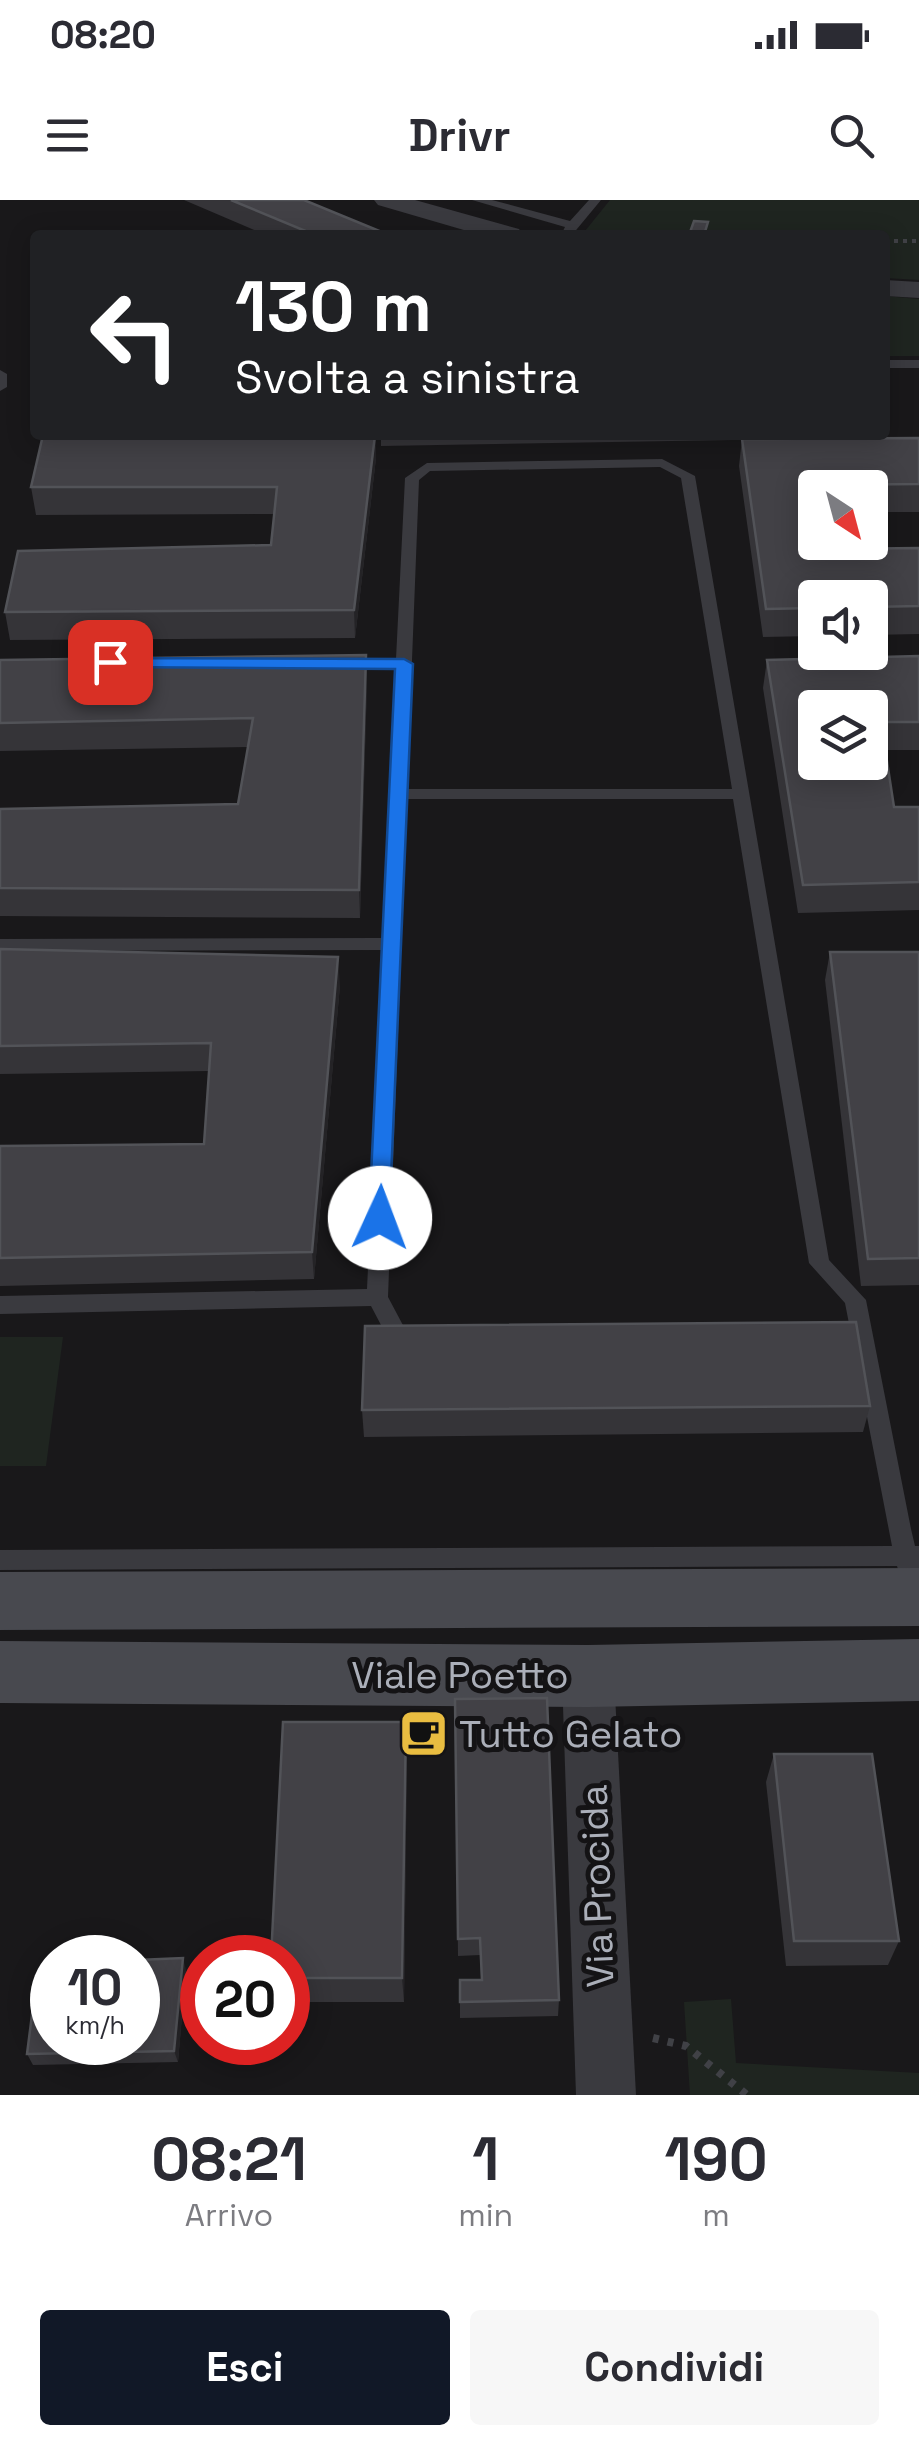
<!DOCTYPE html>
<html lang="it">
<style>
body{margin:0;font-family:"Space Grotesk",sans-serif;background:#f7f7f7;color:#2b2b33;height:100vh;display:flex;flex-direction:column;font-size:38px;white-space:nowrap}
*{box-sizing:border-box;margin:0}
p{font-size:32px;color:#7c7c81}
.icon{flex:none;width:55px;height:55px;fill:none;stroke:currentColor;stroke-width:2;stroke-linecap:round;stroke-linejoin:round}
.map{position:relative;height:1895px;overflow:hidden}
.drawer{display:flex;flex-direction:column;background:#fff;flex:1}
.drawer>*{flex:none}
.banner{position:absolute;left:30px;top:30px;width:860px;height:210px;border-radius:10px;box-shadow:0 5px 25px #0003;background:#202124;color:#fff;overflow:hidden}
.needle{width:65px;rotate:144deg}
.tools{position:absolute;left:798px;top:270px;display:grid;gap:20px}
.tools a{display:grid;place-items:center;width:90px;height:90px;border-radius:10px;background:#fff;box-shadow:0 5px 25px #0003;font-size:50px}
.speed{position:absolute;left:30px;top:1735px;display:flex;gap:20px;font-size:50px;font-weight:700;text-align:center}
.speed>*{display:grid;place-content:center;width:130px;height:130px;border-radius:50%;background:#fff;box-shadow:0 5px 25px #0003;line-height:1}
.speed small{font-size:25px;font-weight:400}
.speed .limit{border:15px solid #d22;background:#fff;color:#111}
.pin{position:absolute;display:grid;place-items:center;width:85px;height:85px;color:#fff;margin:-42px;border-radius:20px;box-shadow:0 5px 15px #0006}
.me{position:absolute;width:110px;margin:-55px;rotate:2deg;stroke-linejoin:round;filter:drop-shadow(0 0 8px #0008)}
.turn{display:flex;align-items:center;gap:35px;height:210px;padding:0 40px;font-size:45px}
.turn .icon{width:130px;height:130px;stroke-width:2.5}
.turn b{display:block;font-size:70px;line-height:85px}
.eta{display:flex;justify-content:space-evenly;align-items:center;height:170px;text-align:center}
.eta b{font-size:60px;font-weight:800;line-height:70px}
.primary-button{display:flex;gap:20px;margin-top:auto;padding:20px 40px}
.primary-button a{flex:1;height:115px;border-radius:10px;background:#111827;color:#fff;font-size:40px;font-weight:800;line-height:115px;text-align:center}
.primary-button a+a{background:#f7f7f7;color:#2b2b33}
.status{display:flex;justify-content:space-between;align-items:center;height:70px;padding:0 50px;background:#fff;direction:ltr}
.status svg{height:28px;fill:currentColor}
header{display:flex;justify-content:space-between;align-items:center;height:130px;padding:0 40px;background:#fff;font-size:45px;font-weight:800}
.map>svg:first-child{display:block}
</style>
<div class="status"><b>08:20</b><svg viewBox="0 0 49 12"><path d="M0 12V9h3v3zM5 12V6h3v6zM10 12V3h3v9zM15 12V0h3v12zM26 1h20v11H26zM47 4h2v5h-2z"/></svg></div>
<header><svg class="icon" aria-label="menu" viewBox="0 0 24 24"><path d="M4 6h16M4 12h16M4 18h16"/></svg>Drivr<svg class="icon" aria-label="search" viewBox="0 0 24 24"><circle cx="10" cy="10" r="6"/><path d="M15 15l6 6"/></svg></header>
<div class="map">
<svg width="919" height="1895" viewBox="0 0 919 1895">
<rect width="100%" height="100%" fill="#19181a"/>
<g fill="#1f2520">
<path d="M610 0H919V80L885 78V35H592L585 31Z"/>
<path d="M885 96 919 99V156H885Z"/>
<path d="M0 1137H63L46 1266H0Z"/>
<path d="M731 1799 736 1863 919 1873V1895H690L684 1802Z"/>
</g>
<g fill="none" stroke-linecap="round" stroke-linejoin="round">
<path stroke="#404146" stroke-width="4" stroke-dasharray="4 5" stroke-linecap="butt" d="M885 41H919"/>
<path stroke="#404146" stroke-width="8" stroke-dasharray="6 9" stroke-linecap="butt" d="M653 1838 686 1846 747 1895"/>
<g fill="#3a3a3f" fill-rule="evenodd">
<path d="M472 0H492L570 21 589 0H601L572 35H561L565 27Z"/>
<rect x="885" y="160" width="34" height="8"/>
<path d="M0 170 7 174V187L0 191Z"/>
<path d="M662 259 695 276 829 1060 866 1100 911 1329 915 1346H919V1405L908 1403 897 1366 0 1370V1350L892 1346 845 1103 809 1063 733 599H407L388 1097 405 1129 418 1131 421 1137 418 1143 399 1147 391 1144 371 1106 0 1114V1096L367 1089 383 750 0 751V739L383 738 396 469H341L333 464 341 459H396L405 278 427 263ZM660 267 681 278 732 589H407L419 280 430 271Z"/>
</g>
<g fill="#3a3a3f" fill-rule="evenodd">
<path d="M374 0H415L519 29 523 35H481L378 5Z"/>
<path d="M885 80 919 82V98L885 96Z"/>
<path d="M588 1452 606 1459 614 1476 636 1895H576L562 1476 570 1459Z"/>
</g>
<g fill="#48494f" fill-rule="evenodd">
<path d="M919 1368V1426L0 1430V1372Z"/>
<path d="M919 1439V1501L588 1507 0 1503V1441L588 1445Z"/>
</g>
</g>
<g fill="#353438">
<path d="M184 0H304L389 35H266Z"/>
<path d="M376 235V258L355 438 10 440 5 412 271 345 274 314 36 315 31 287Z"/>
<path d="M381 235H733V240L381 246Z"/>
<path d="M919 238V312H870V288H815L834 349 919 348V434L870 435V398H815V436L763 437 739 266 742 239Z"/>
<path d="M366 455 367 483 360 718 0 716V609L238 604 248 547 0 551V460Z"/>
<path d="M919 456V550H885L894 607H919V710L798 713 763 488 767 460Z"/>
<path d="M0 749 340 785 314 1079 0 1086V946L204 944 209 871 0 874Z"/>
<path d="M830 752H919V1085L861 1086 825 780Z"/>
<path d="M870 1206 863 1232 364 1237 362 1210Z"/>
<path d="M455 1499 559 1800 558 1816 460 1818V1780H481L480 1755 458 1756Z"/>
<path d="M406 1522 407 1550 404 1802H303L302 1794H288V1758Z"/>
<path d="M774 1554 899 1741 888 1765 786 1766 766 1582Z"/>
<path d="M186 1770 178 1862 33 1865 27 1854 52 1842Z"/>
</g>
<g fill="#242326">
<path d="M376 235V258L355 438 354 410Z"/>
<path d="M366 455 367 483 360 718 359 690Z"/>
<path d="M338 757 340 785 314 1079 312 1052Z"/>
<path d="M406 1522 407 1550 404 1802 402 1778Z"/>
<path d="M183 1758 186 1770 178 1862 174 1851Z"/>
</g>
<g fill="#424146" stroke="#525358" stroke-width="2.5" fill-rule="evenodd">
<path d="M231 0H304L389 35H315Z"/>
<path d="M694 21 708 22 704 35H689Z"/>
<path d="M43 235H375L354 410 5 412 18 351 271 345 277 287H31Z"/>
<path d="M919 238V284L821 285V288H815V342H833L834 349 919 348V406L870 407V398H815V408L766 409 742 239Z"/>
<path d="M366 455 359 690 0 688V609L238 604 253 518 0 523V460Z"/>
<path d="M919 456V522H881L894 607H919V682L803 685 767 460ZM815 508H870V562H815Z"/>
<path d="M0 749 338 757 312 1052 0 1058V946L204 944 211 843 0 846Z"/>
<path d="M830 752H919V1058L868 1059Z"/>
<path d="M856 1122 870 1206 362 1210 365 1126Z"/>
<path d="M547 1498 559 1800 460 1802V1780H482L480 1738 458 1739 455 1499Z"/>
<path d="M283 1522H406L402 1778H299L300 1770H288V1758H271Z"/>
<path d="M774 1554H872L899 1741H794Z"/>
<path d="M183 1758 174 1851 27 1854 36 1783H52V1842H138V1760Z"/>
</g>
<path fill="#1a73e8" stroke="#114b97" stroke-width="2.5" d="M104 458 404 459 413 464 389 1025 380 1028 369 1018 395 469 110 467 101 462Z"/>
<defs>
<symbol id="cafe-square" viewBox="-11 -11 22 22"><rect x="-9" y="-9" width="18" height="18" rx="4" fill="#e9bd41" stroke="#141315"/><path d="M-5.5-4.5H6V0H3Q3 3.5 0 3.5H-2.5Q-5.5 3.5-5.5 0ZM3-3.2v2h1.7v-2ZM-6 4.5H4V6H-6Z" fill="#111"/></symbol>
</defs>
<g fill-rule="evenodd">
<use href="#cafe-square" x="396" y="1506" width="55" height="55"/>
</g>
<g text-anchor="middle" stroke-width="10" stroke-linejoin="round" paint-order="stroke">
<g font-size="38" fill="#abafb9" stroke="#141315">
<text x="460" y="1488">Viale Poetto</text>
<text transform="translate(597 1686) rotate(-92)" y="13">Via Procida</text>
</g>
<g font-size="38" fill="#abafb9" stroke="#141315" text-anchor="start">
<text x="459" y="1547">Tutto Gelato</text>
</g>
</g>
</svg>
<div class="tools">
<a><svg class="needle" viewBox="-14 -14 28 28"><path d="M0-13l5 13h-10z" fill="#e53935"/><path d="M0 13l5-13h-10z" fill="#7c7c81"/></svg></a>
<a><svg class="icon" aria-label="sound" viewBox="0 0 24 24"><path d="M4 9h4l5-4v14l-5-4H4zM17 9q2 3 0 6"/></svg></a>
<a><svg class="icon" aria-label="layers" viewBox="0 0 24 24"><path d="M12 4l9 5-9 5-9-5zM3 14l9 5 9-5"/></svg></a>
</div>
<div class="speed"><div>10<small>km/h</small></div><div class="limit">20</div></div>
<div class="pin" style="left:110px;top:462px;background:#d93025"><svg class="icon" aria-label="arrive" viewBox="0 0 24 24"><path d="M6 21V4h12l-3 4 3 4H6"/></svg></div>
<svg class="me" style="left:380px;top:1018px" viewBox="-20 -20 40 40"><circle r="19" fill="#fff"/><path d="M0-13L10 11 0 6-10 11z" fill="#1a73e8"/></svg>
<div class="banner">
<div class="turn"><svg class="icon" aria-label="left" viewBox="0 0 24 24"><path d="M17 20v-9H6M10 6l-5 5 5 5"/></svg><div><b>130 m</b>Svolta a sinistra</div></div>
</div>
</div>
<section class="drawer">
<div class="eta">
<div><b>08:21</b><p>Arrivo</p></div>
<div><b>1</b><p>min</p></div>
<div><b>190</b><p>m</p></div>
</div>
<div class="primary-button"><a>Esci</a><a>Condividi</a></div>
</section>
